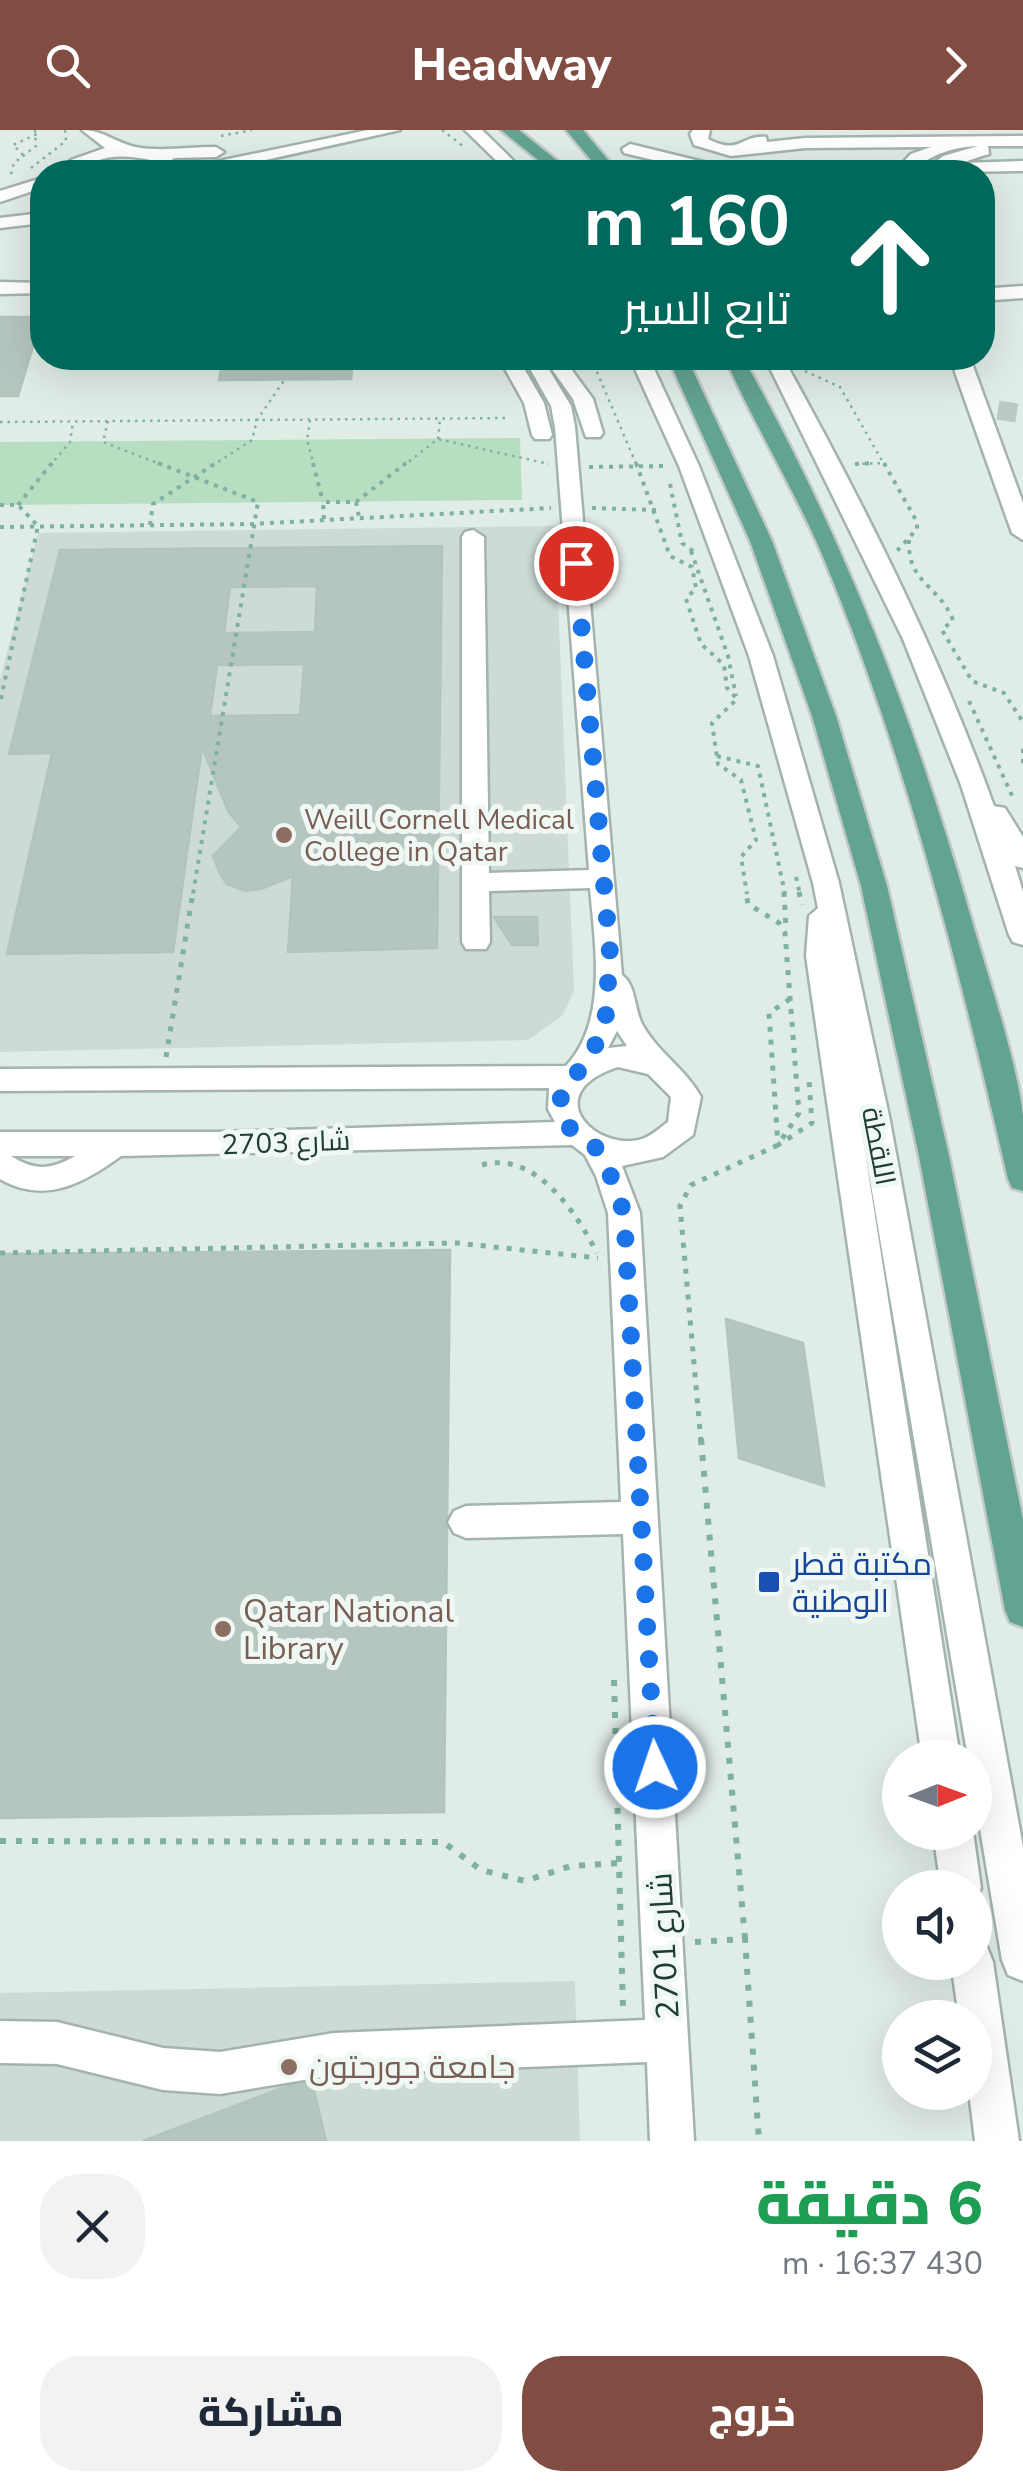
<!DOCTYPE html>
<html lang="ar">
<meta charset="utf-8">
<style>
body{margin:0;font-family:"Nunito Sans",Cairo,sans-serif;background:#f2f2f3;color:#1f2937;direction:rtl;height:100vh;display:flex;flex-direction:column;font-size:38px;white-space:nowrap}
*{box-sizing:border-box;margin:0}
p{font-size:32px;color:#747a83}
.icon{flex:none;width:55px;height:55px;fill:none;stroke:currentColor;stroke-width:2;stroke-linecap:round;stroke-linejoin:round}
.map{position:relative;height:2011px;overflow:hidden;direction:ltr}
.side{display:flex;flex-direction:column;background:#fff;flex:1}
.side>*{flex:none}
.banner{position:absolute;left:30px;top:30px;width:965px;height:210px;border-radius:40px;box-shadow:0 10px 40px #0002;direction:rtl;background:#00695c;color:#fff;overflow:hidden}
.needle{width:65px;rotate:89deg}
.controls{position:absolute;left:882px;top:1610px;display:grid;gap:20px}
.controls a{display:grid;place-items:center;width:110px;height:110px;border-radius:50%;background:#fff;box-shadow:0 10px 40px #0002;font-size:50px}
.pin{position:absolute;display:grid;place-items:center;width:85px;height:85px;color:#fff;margin:-42px;border:5px solid #fff;border-radius:50%;box-shadow:0 2px 10px #0007}
.me{position:absolute;width:110px;margin:-55px;rotate:357deg;stroke-linejoin:round;filter:drop-shadow(0 0 8px #0008)}
.turn{display:flex;align-items:center;gap:35px;height:210px;padding:0 40px;font-size:45px}
.turn .icon{width:130px;height:130px;stroke-width:2.5}
.turn b{display:block;font-size:70px;line-height:85px}
.round{display:grid;place-items:center;flex:none;width:105px;height:105px;border-radius:40px;background:#f2f2f3}
.head{display:flex;align-items:center;justify-content:space-between;height:170px;padding:0 40px}
h1{font-size:60px;font-weight:800;line-height:75px;color:#1e9e55}
.cta{display:flex;gap:20px;margin-top:auto;padding:20px 40px}
.cta a{flex:1;height:115px;border-radius:40px;background:#814d42;color:#fff;font-size:40px;font-weight:800;line-height:115px;text-align:center}
.cta a+a{background:#f2f2f3;color:#1f2937}
header{display:flex;justify-content:space-between;align-items:center;height:130px;padding:0 40px;background:#814d42;color:#fff;font-size:45px;font-weight:800}
.map>svg:first-child{display:block}
</style>
<header><svg class="icon" aria-label="forward" viewBox="0 0 24 24"><path d="M9 5l7 7-7 7"/></svg>Headway<svg class="icon" aria-label="search" viewBox="0 0 24 24"><circle cx="10" cy="10" r="6"/><path d="M15 15l6 6"/></svg></header>
<div class="map">
<svg width="1023" height="2011" viewBox="0 0 1023 2011">
<rect width="100%" height="100%" fill="#e0ece6"/>
<g fill="#cedbd5">
<path d="M555 396 574 861 562 886 528 910 0 922V549L38 403Z"/>
<path d="M575 1851 580 2011H0V1863Z"/>
</g>
<path fill="#b7dec1" d="M520 308 522 370 0 375V312Z"/>
<g fill="#b5c6bf" stroke="#b2c5bd" stroke-width="2.5" fill-rule="evenodd">
<path d="M0 187H42L18 266H0Z"/>
<path d="M223 228H353L351 249 219 250Z"/>
<path d="M442 416 437 818 288 822 293 746 261 759 245 761 227 754 221 746 213 726 241 697 228 681 202 617 173 822 7 824 52 623 9 624 60 420ZM317 456 315 502 224 503 230 457ZM304 534 300 585 210 586 217 535Z"/>
<path d="M494 787H537L538 815H512Z"/>
<path d="M450 1120 444 1682 0 1688V1124Z"/>
<path d="M726 1189 803 1213 824 1356 739 1328Z"/>
<path d="M312 1952 326 2011H143L284 1957Z"/>
</g>
<g fill="none" stroke-linecap="round" stroke-linejoin="round">
<path stroke="#bac9c3" stroke-width="19" stroke-dasharray="19 9" stroke-linecap="butt" d="M998 280 1023 284"/>
<defs>
<g id="minor">
<path d="M82 0C103 0 114 12 135 17 160 22 190 17 216 17L224 22 216 27 174 28 167 34C144 28 119 22 96 31 81 37 76 42 59 42L71 30 105 18Z"/>
<path d="M368 0H400L212 42H182L190 37Z"/>
<path d="M465 0H482L525 42H508Z"/>
<path d="M710 0 708 9C741 26 741 4 766 7L767 12 805 8 1023 6V16H988L989 24C966 30 946 42 923 42L943 26 978 16C953 17 931 24 911 42H894L911 24 931 17 805 18 731 26 694 15 690 4 693 0Z"/>
<path d="M630 14 728 38 730 42H704L624 23 622 19Z"/>
<path d="M1023 31V41L958 42 952 38 960 33Z"/>
<path d="M817 37H860L868 42H809Z"/>
<path d="M42 48V58L0 72V61Z"/>
<path d="M42 83V93L0 98V88Z"/>
<path d="M0 152 42 153V163L0 164Z"/>
<path d="M1023 156V168L982 171V159Z"/>
<path d="M410 228 396 235 386 229 387 228Z"/>
<path d="M499 228H518L544 273 552 305 549 309H535L532 305 524 273Z"/>
<path d="M524 228H542L571 276 575 297 622 845C636 855 634 878 642 894 658 923 685 938 701 967L693 1005 663 1027 622 1036 640 1083 694 2011H650L647 1932 334 1945 220 1964 163 1960 57 1934 0 1933V1891L57 1892 163 1918 220 1922 334 1903 645 1890 623 1404 466 1408 454 1403 448 1392 454 1381 466 1376 621 1372 608 1083 596 1046 585 1025 572 1015 121 1026C84 1053 45 1075 0 1049V1002H217L555 992 548 979 549 958 0 961V939L566 936C608 891 595 815 590 758L489 761 490 812 486 819H466L462 812V407L465 402 473 400 484 407 489 743 589 740 555 297 551 276ZM617 901 627 916 608 918ZM618 937 648 944 671 967 668 992C660 998 651 1006 642 1009 597 1023 536 964 618 937ZM11 1026H75C51 1040 35 1041 11 1026Z"/>
<path d="M544 228H563L593 269 603 303 600 307H586L573 269Z"/>
<path d="M630 228H649L699 336 773 526 839 753 890 991 1023 1717V1851L1008 1845 1002 1830 975 1669V1628H968L859 984 960 1628H922L806 826 809 786 818 778 813 753 749 526 679 336Z"/>
<path d="M765 228H783C863 372 938 521 994 676L1005 678 1023 707V738L1015 736 1023 762V815L1013 812 1009 805 961 655 903 509Z"/>
<path d="M950 228H970L1023 373V410L1012 403Z"/>
<path d="M933 1702H973L981 1758 975 1772V1758H941Z"/>
<path d="M975 1813 987 1817 993 1832 1019 2011H975L969 1962H975V1888H959L951 1832H975Z"/>
</g>
<g id="major">
<path d="M501 0H519L570 41 553 42Z"/>
<path d="M566 0H583L618 42H601Z"/>
<path d="M668 228H687L772 411 836 586 887 756 949 1026 1023 1390V1497L1010 1492 1005 1480 919 1026 861 756 812 586 750 411Z"/>
<path d="M725 228H743C843 405 915 592 971 788 988 847 1015 925 1023 985 1023 1010 1023 1037 1023 1061L1012 1058 1008 1049C959 837 906 626 822 424 793 357 754 294 725 228Z"/>
</g>
</defs>
<use href="#minor" stroke="#a3b4ad" stroke-width="5"/>
<use href="#major" stroke="#c1c9c6" stroke-width="5"/>
<g stroke="#7eb1a1" stroke-width="2.5" stroke-dasharray="2.5 5" stroke-linecap="butt">
<path d="M442 0 463 16"/>
<path d="M221 6 252 0"/>
<path d="M23 25 13 15 37 4"/>
<path d="M31 38 66 11 65 0"/>
<path d="M11 44 14 33 36 16 35 0"/>
<path d="M591 228 637 336"/>
<path d="M805 241 840 257 885 336"/>
<path d="M310 290 307 310 314 336"/>
<path d="M108 291 103 312 165 336"/>
<path d="M0 292 510 288"/>
<path d="M438 309 440 289"/>
<path d="M855 334 884 333"/>
<path d="M50 336 70 312 73 292"/>
<path d="M212 336 252 310 257 290 285 249"/>
<path d="M403 336 438 309 549 334"/>
</g>
<g stroke="#7eb1a1" stroke-width="4" stroke-dasharray="4 6" stroke-linecap="butt">
<path d="M158 333 258 372 193 764"/>
<path d="M313 333 323 372"/>
<path d="M636 333 670 426 692 437 696 458 686 469 701 514 724 535 727 558 737 569 712 593 718 634 741 650 756 710 741 727 747 764"/>
<path d="M884 333 917 392V399L896 422"/>
<path d="M855 334 872 333"/>
<path d="M589 337 666 336"/>
<path d="M670 354 682 413 697 424"/>
<path d="M356 372 406 333"/>
<path d="M0 375H18L38 396 0 573"/>
<path d="M18 375 52 333"/>
<path d="M592 378 656 380"/>
<path d="M324 389 323 372H356L359 387"/>
<path d="M150 395 153 374 216 333"/>
<path d="M0 397 252 394 551 378"/>
<path d="M909 410C907 453 939 455 953 490L942 500 972 551 1004 563 1023 592"/>
<path d="M691 421 728 526 736 566"/>
<path d="M969 571 1014 670"/>
<path d="M1023 619V636"/>
<path d="M717 626 758 636 785 764"/>
<path d="M796 747 800 764"/>
</g>
<g stroke="#7eb1a1" stroke-width="5" stroke-dasharray="5 8" stroke-linecap="butt">
<path d="M784 762 786 800"/>
<path d="M799 762 802 775"/>
<path d="M790 869 769 883 778 1015 812 993 809 951"/>
<path d="M166 927 193 762"/>
<path d="M482 1035C535 1020 576 1082 597 1123"/>
<path d="M0 1123 457 1113 598 1128"/>
<path d="M701 1312 680 1076 691 1055 778 1015 799 983 785 803 779 793 748 774 746 762"/>
</g>
<g stroke="#7eb1a1" stroke-width="6" stroke-dasharray="6 10" stroke-linecap="butt">
<path d="M701 1309 745 1809"/>
<path d="M614 1550 623 1879"/>
<path d="M0 1711 443 1712 481 1740 525 1751 571 1736 620 1733"/>
<path d="M695 1812 745 1809 759 2011"/>
</g>
<use href="#minor" fill="#fff" fill-rule="evenodd"/>
<use href="#major" fill="#62a392" fill-rule="evenodd"/>
</g>
<g fill="none" stroke-linecap="round" stroke-linejoin="round">
<path stroke="#1a73e8" stroke-width="18" stroke-dasharray="0 32.4" d="M576 433 610 823 605 897 585 934 562 960 560 974 563 989 573 1002 596 1018 610 1044 624 1083 655 1637"/>
</g>
<g fill="#8d6e63" stroke="#f0f8f4" stroke-width="4">
<circle cx="284" cy="705" r="10"/>
<circle cx="223" cy="1499" r="10"/>
<circle cx="289" cy="1937" r="10"/>
</g>
<rect fill="#1a4fb4" stroke="#f0f8f4" stroke-width="4" x="757" y="1440" width="24" height="24" rx="5"/>
<g text-anchor="middle" stroke-width="10" stroke-linejoin="round" paint-order="stroke">
<g font-size="28" fill="#785e54" stroke="#f0f8f4" text-anchor="start">
<text x="304" y="699">Weill Cornell Medical<tspan x="304" dy="32">College in Qatar</tspan></text>
</g>
<g font-size="28" fill="#203d35" stroke="#f0f8f4">
<text transform="translate(286 1012) rotate(-2)" y="10">شارع 2703</text>
<text transform="translate(879 1016) rotate(79)" y="10">اللقطة</text>
</g>
<g font-size="32" fill="#164399" stroke="#f0f8f4" text-anchor="start">
<text x="792" y="1445">مكتبة قطر<tspan x="792" dy="37">الوطنية</tspan></text>
</g>
<g font-size="32" fill="#785e54" stroke="#f0f8f4" text-anchor="start">
<text x="243" y="1492">Qatar National<tspan x="243" dy="37">Library</tspan></text>
<text x="309" y="1948">جامعة جورجتون</text>
</g>
<g font-size="32" fill="#203d35" stroke="#f0f8f4">
<text transform="translate(664 1816) rotate(-93)" y="11">شارع 2701</text>
</g>
</g>
</svg>
<div class="controls">
<a><svg class="needle" viewBox="-14 -14 28 28"><path d="M0-13l5 13h-10z" fill="#e53935"/><path d="M0 13l5-13h-10z" fill="#747a83"/></svg></a>
<a><svg class="icon" aria-label="sound" viewBox="0 0 24 24"><path d="M4 9h4l5-4v14l-5-4H4zM17 9q2 3 0 6"/></svg></a>
<a><svg class="icon" aria-label="layers" viewBox="0 0 24 24"><path d="M12 4l9 5-9 5-9-5zM3 14l9 5 9-5"/></svg></a>
</div>
<div class="pin" style="left:576px;top:433px;background:#d93025"><svg class="icon" aria-label="arrive" viewBox="0 0 24 24"><path d="M6 21V4h12l-3 4 3 4H6"/></svg></div>
<svg class="me" style="left:655px;top:1637px" viewBox="-20 -20 40 40"><circle r="17" fill="#1a73e8" stroke="#fff" stroke-width="3"/><path d="M0-11L8 9 0 5-8 9z" fill="#fff"/></svg>
<div class="banner">
<div class="turn"><svg class="icon" aria-label="ahead" viewBox="0 0 24 24"><path d="M12 20V5M6 11l6-6 6 6"/></svg><div><b>160 m</b>تابع السير</div></div>
</div>
</div>
<section class="side">
<div class="head"><div><h1>6 دقيقة</h1><p>430 m · 16:37</p></div><a class="round"><svg class="icon" aria-label="close" viewBox="0 0 24 24"><path d="M6 6l12 12M18 6L6 18"/></svg></a></div>
<div class="cta"><a>خروج</a><a>مشاركة</a></div>
</section>
